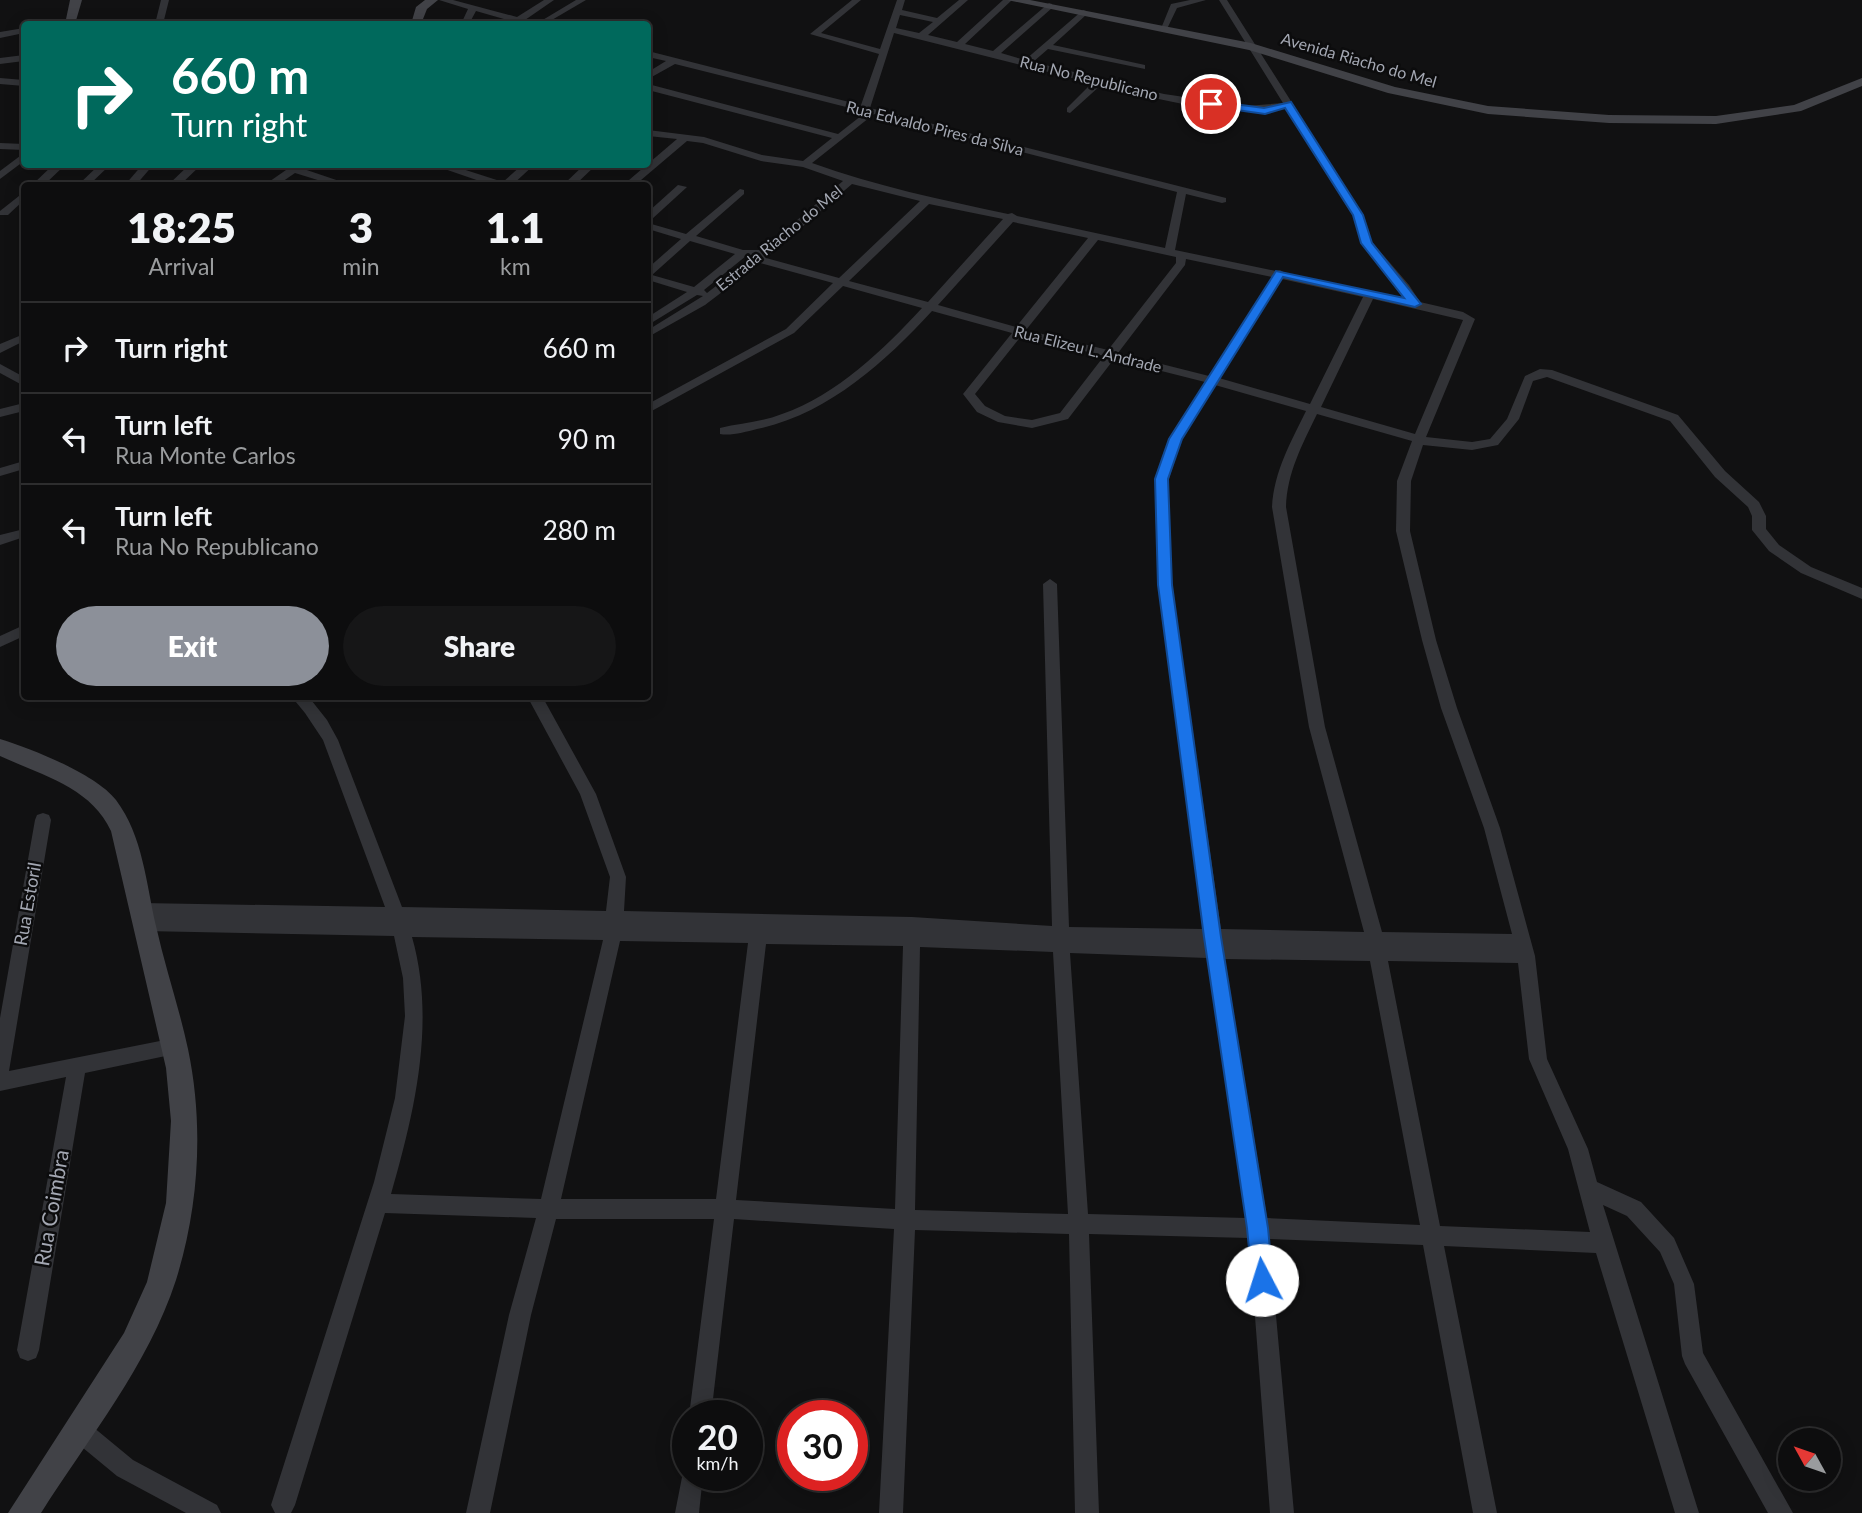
<!DOCTYPE html>
<style>
body{margin:0;font-family:Lato,sans-serif;background:#161617;color:#f1f3f6;height:100vh;display:flex;flex-direction:column;font-size:26px;white-space:nowrap}
*{box-sizing:border-box;margin:0}
p{font-size:23px;color:#9a9c9e}
.icon{flex:none;width:38px;height:38px;fill:none;stroke:currentColor;stroke-width:2;stroke-linecap:round;stroke-linejoin:round}
.map{position:relative;flex:1;overflow:hidden}
.panel{position:absolute;left:21px;top:182px;width:630px;height:518px;display:flex;flex-direction:column;background:#0d0d0e;border-radius:7px;box-shadow:0 4px 18px #0003,0 0 0 2px #2d2d2e}
.panel>*{flex:none}
.banner{position:absolute;left:21px;top:21px;width:630px;height:147px;border-radius:7px;box-shadow:0 4px 18px #0003,0 0 0 2px #2d2d2e;background:#00695c;color:#fff;overflow:hidden}
.needle{width:46px;rotate:310deg}
.tools{position:absolute;left:1778px;top:1428px;display:grid;gap:14px}
.tools a{display:grid;place-items:center;width:63px;height:63px;border-radius:50%;background:#0d0d0e;box-shadow:0 4px 18px #0003,0 0 0 2px #2d2d2e;font-size:35px}
.speed{position:absolute;left:672px;top:1400px;display:flex;gap:14px;font-size:35px;font-weight:700;text-align:center}
.speed>*{display:grid;place-content:center;width:91px;height:91px;border-radius:50%;background:#0d0d0e;box-shadow:0 4px 18px #0003,0 0 0 2px #2d2d2e;line-height:1}
.speed small{font-size:18px;font-weight:400}
.speed .limit{border:10px solid #d22;background:#fff;color:#111}
.pin{position:absolute;display:grid;place-items:center;width:60px;height:60px;color:#fff;margin:-30px;border:4px solid #fff;border-radius:50%;box-shadow:0 2px 7px #0007}
.me{position:absolute;width:77px;margin:-38px;rotate:355deg;stroke-linejoin:round;filter:drop-shadow(0 0 5px #0008)}
.turn{display:flex;align-items:center;gap:24px;height:147px;padding:0 35px;font-size:32px}
.turn .icon{width:91px;height:91px;stroke-width:2.5}
.turn b{display:block;font-size:49px;line-height:60px}
.eta{display:flex;justify-content:space-evenly;align-items:center;height:119px;text-align:center}
.eta b{font-size:42px;font-weight:800;line-height:49px}
.action{display:flex;gap:14px;margin-top:auto;padding:14px 35px}
.action a{flex:1;height:80px;border-radius:42px;background:#8c9099;color:#fff;font-size:28px;font-weight:800;line-height:80px;text-align:center}
.action a+a{background:#161617;color:#f1f3f6}
ul{padding:0;list-style:none}
li{display:flex;align-items:center;gap:21px;height:91px;padding:0 35px;border-top:2px solid #2d2d2e}
li div{flex:1}
li b{display:block;font-size:26px}
li em{font-style:normal}
.map>svg:first-child{display:block}
</style>
<div class="map">
<svg width="1862" height="1513" viewBox="0 0 1862 1513">
<rect width="100%" height="100%" fill="#111112"/>
<g fill="none" stroke-linecap="round" stroke-linejoin="round">
<g fill="#323337" fill-rule="evenodd">
<path d="M161 0H169L163 24H155Z"/>
<path d="M439 0H453L517 17 544 0H554L525 20 536 24 576 0H586L545 24H511V21L476 11 469 24H461L468 9Z"/>
<path d="M852 0H861L821 33 880 49 897 0H905L902 10 937 18 959 0H968L928 35 957 42 1003 0H1012L965 44 993 51 1049 3 1052 4V8L1001 53 1025 60 1083 10 1086 11V15L1053 45 1145 65V69L1048 49 1033 62 1164 94 1246 106 1283 103 1219 0H1227L1363 215 1372 242 1409 285 1420 302 1463 312 1475 319 1426 437 1472 442 1490 439 1507 419 1525 376 1540 369 1552 370 1678 415 1725 471 1759 502 1766 516V529L1779 545 1811 567 1862 588V599L1801 573 1769 551 1752 530V516L1748 507 1715 477 1670 421 1547 377 1533 381 1519 419 1498 445 1472 450 1423 445 1411 481 1410 531 1436 640 1457 708 1500 828 1535 956 1547 1059 1588 1149 1597 1182 1641 1202 1674 1238 1694 1284 1703 1353 1793 1513H1768L1685 1364 1682 1356 1674 1284 1660 1252 1627 1216 1603 1205 1699 1513H1675L1596 1253 1444 1246 1497 1513H1473L1423 1245 1269 1239 1294 1513H1270L1249 1238 1089 1234 1099 1513H1075L1069 1234 915 1230 903 1513H879L894 1229 734 1219 711 1416H689L714 1219H556L531 1315 490 1513H466L509 1315 536 1218 385 1213 295 1505 291 1513H275L271 1505 374 1182 395 1098 405 1016 403 978 394 936 144 931 138 929 135 924 142 917 135 915 132 910 135 905 141 903 385 907 323 740 305 713 291 696H308L327 720 338 740 402 907 606 911 610 877 580 794 527 696H542L596 794 626 877 624 911 912 917 1052 926 1043 584 1050 579 1057 584 1069 927 1203 929 1158 585 1155 502V479L1169 438 1205 382 1114 359 1068 419 1032 428 998 422 977 412 963 394 1012 333 932 311C884 363 828 414 757 429 745 432 731 436 720 434V428C741 423 762 422 782 414 837 395 884 349 922 308L843 286 794 333 648 413V404L786 329 833 283 760 263 705 305 648 337V330L703 296 697 295 648 325V317L687 292 648 280V268L681 239 648 229V223L686 234 740 189 744 190V194L696 236 743 250H762L843 181 803 167 761 161 703 143 687 141 634 186H622L677 139 648 136V130L704 137 762 155 803 161 832 138 648 90V84L838 134 866 112 675 64 648 79V72L666 61 648 57V51L861 105 879 54 810 34ZM900 15 933 22 919 33 896 28ZM894 33 1092 83 1067 108V112L1070 113 1101 85C1152 98 1235 120 1286 107L1353 215 1362 243 1407 299 1285 273 1280 270 1276 271 1175 250 1186 194 1222 203 1226 202V198L870 108ZM874 114 1177 192 1165 248 1017 216 1012 213 1008 214C942 200 876 186 812 163ZM852 184 920 201 839 278 766 258ZM929 204 1003 219 928 302 849 281ZM1013 222 1088 238 1016 327 938 305ZM1098 240 1176 257V263L1108 350 1026 330ZM690 241 735 254 694 287 652 275ZM746 256 751 259 707 293 704 290ZM1186 259 1272 277 1209 376 1118 353 1185 265ZM1282 279 1363 297 1310 404 1219 378ZM1373 299 1463 320 1415 434 1321 407ZM1022 335 1104 356 1060 413 1032 420 1005 416 985 406 975 394ZM1215 385 1306 411C1291 442 1274 471 1272 507L1309 727 1364 932 1221 929 1172 585 1169 502V479L1181 438ZM1317 414 1412 441 1397 481 1396 531 1422 640 1441 708 1484 828 1512 934 1382 932 1325 727 1286 507C1287 473 1302 445 1317 414ZM412 937 603 940 541 1199 391 1194C415 1111 436 1021 412 937ZM620 941 748 943 716 1199H561ZM766 944 903 946 895 1209 736 1200ZM920 947 1053 952 1068 1214 915 1210ZM1070 953 1207 958 1246 1218 1088 1214ZM1225 959 1370 961 1420 1225 1267 1218ZM1388 961 1518 963 1529 1059 1568 1149 1590 1232 1440 1226Z"/>
<path d="M1190 0H1206L1177 8 1166 31H1160L1171 4Z"/>
<path d="M70 21 74 24H65L66 22Z"/>
<path d="M24 28V33L0 38V32Z"/>
<path d="M24 55V61L0 64V58Z"/>
<path d="M0 78 24 80V86L0 84Z"/>
<path d="M0 143 24 144V150L0 149Z"/>
<path d="M24 153V161L0 179V171Z"/>
<path d="M54 164H66L43 186H31Z"/>
<path d="M100 164H111L88 186H77Z"/>
<path d="M143 164H154L135 186H124Z"/>
<path d="M190 164H202L179 186H167Z"/>
<path d="M272 164H289L354 186H337L295 173 276 186H263L286 170Z"/>
<path d="M430 164H447L503 182 523 164H535L511 186H494Z"/>
<path d="M585 164H597L574 186H562Z"/>
<path d="M678 185 687 187 652 219 648 220V212Z"/>
<path d="M24 192V200L8 215H0V211Z"/>
<path d="M24 334V341L0 353V344Z"/>
<path d="M0 364 24 377V386L0 373Z"/>
<path d="M24 403V411L0 417V409Z"/>
<path d="M24 461V469L0 476V468Z"/>
<path d="M24 529V537L0 545V535Z"/>
<path d="M24 625V636L0 647V636Z"/>
<path d="M43 813 49 815 51 820 9 1071 175 1038 182 1040 184 1046 182 1052 175 1054 85 1073 39 1350 36 1358 28 1361 20 1358 17 1350 66 1077 0 1091V1018L35 820 37 815Z"/>
<path d="M79 1419 87 1422 133 1460 217 1505 221 1513H186L117 1476 71 1438 68 1430 71 1422Z"/>
<path d="M688 1465V1475H703L699 1513H675L684 1467Z"/>
</g>
<g fill="#414247" fill-rule="evenodd">
<path d="M70 0H82L75 24H65Z"/>
<path d="M425 0H438L427 9 421 24H411L416 7Z"/>
<path d="M1007 0H1030L1251 43 1395 87 1488 106 1609 115 1716 116 1794 105 1862 78V86L1801 111 1716 124 1609 123 1488 114 1388 93 1249 50Z"/>
<path d="M0 739C32 749 96 774 116 800 143 836 146 883 156 926 165 967 179 1007 188 1049 204 1125 199 1206 176 1280 148 1366 89 1437 41 1513H8L124 1333 147 1282 166 1203 171 1121 166 1068 111 831C91 787 41 775 0 756Z"/>
</g>
</g>
<path fill="#1a73e8" stroke="#114b97" stroke-width="2" d="M1211 101 1264 108 1291 102 1363 215 1372 243 1421 304 1415 307 1283 277 1182 439 1168 479 1172 585 1221 937 1268 1228 1273 1280 1270 1288 1262 1291 1255 1288 1252 1280 1247 1228 1204 937 1158 585 1155 479 1169 439 1276 271 1404 298 1361 243 1353 215 1285 108 1265 114 1208 106Z"/>
<g text-anchor="middle" stroke-width="5" stroke-linejoin="round" paint-order="stroke">
<g font-size="16" fill="#a3a7b2" stroke="#0c0c0d">
<text transform="translate(1359 60) rotate(16)" y="6">Avenida Riacho do Mel</text>
<text transform="translate(1089 78) rotate(14)" y="6">Rua No Republicano</text>
<text transform="translate(935 128) rotate(14)" y="6">Rua Edvaldo Pires da Silva</text>
<text transform="translate(779 238) rotate(-39)" y="6">Estrada Riacho do Mel</text>
<text transform="translate(1088 349) rotate(14)" y="6">Rua Elizeu L. Andrade</text>
</g>
<g font-size="18" fill="#a3a7b2" stroke="#0c0c0d">
<text transform="translate(28 904) rotate(-80)" y="6">Rua Estoril</text>
</g>
<g font-size="21" fill="#a3a7b2" stroke="#0c0c0d">
<text transform="translate(52 1208) rotate(-80)" y="7">Rua Coimbra</text>
</g>
</g>
</svg>
<div class="tools">
<a><svg class="needle" viewBox="-14 -14 28 28"><path d="M0-13l5 13h-10z" fill="#e53935"/><path d="M0 13l5-13h-10z" fill="#9a9c9e"/></svg></a>
</div>
<div class="speed"><div>20<small>km/h</small></div><div class="limit">30</div></div>
<div class="pin" style="left:1211px;top:104px;background:#d93025"><svg class="icon" aria-label="arrive" viewBox="0 0 24 24"><path d="M6 21V4h12l-3 4 3 4H6"/></svg></div>
<svg class="me" style="left:1262px;top:1280px" viewBox="-20 -20 40 40"><circle r="19" fill="#fff"/><path d="M0-13L10 11 0 6-10 11z" fill="#1a73e8"/></svg>
<div class="banner">
<div class="turn"><svg class="icon" aria-label="right" viewBox="0 0 24 24"><path d="M7 20v-9h11M14 6l5 5-5 5"/></svg><div><b>660 m</b>Turn right</div></div>
</div>
<section class="panel">
<div class="eta">
<div><b>18:25</b><p>Arrival</p></div>
<div><b>3</b><p>min</p></div>
<div><b>1.1</b><p>km</p></div>
</div>
<ul>
<li><svg class="icon" aria-label="right" viewBox="0 0 24 24"><path d="M7 20v-9h11M14 6l5 5-5 5"/></svg><div><b>Turn right</b></div><em>660 m</em></li>
<li><svg class="icon" aria-label="left" viewBox="0 0 24 24"><path d="M17 20v-9H6M10 6l-5 5 5 5"/></svg><div><b>Turn left</b><p>Rua Monte Carlos</p></div><em>90 m</em></li>
<li><svg class="icon" aria-label="left" viewBox="0 0 24 24"><path d="M17 20v-9H6M10 6l-5 5 5 5"/></svg><div><b>Turn left</b><p>Rua No Republicano</p></div><em>280 m</em></li>
</ul>
<div class="action"><a>Exit</a><a>Share</a></div>
</section>
</div>
